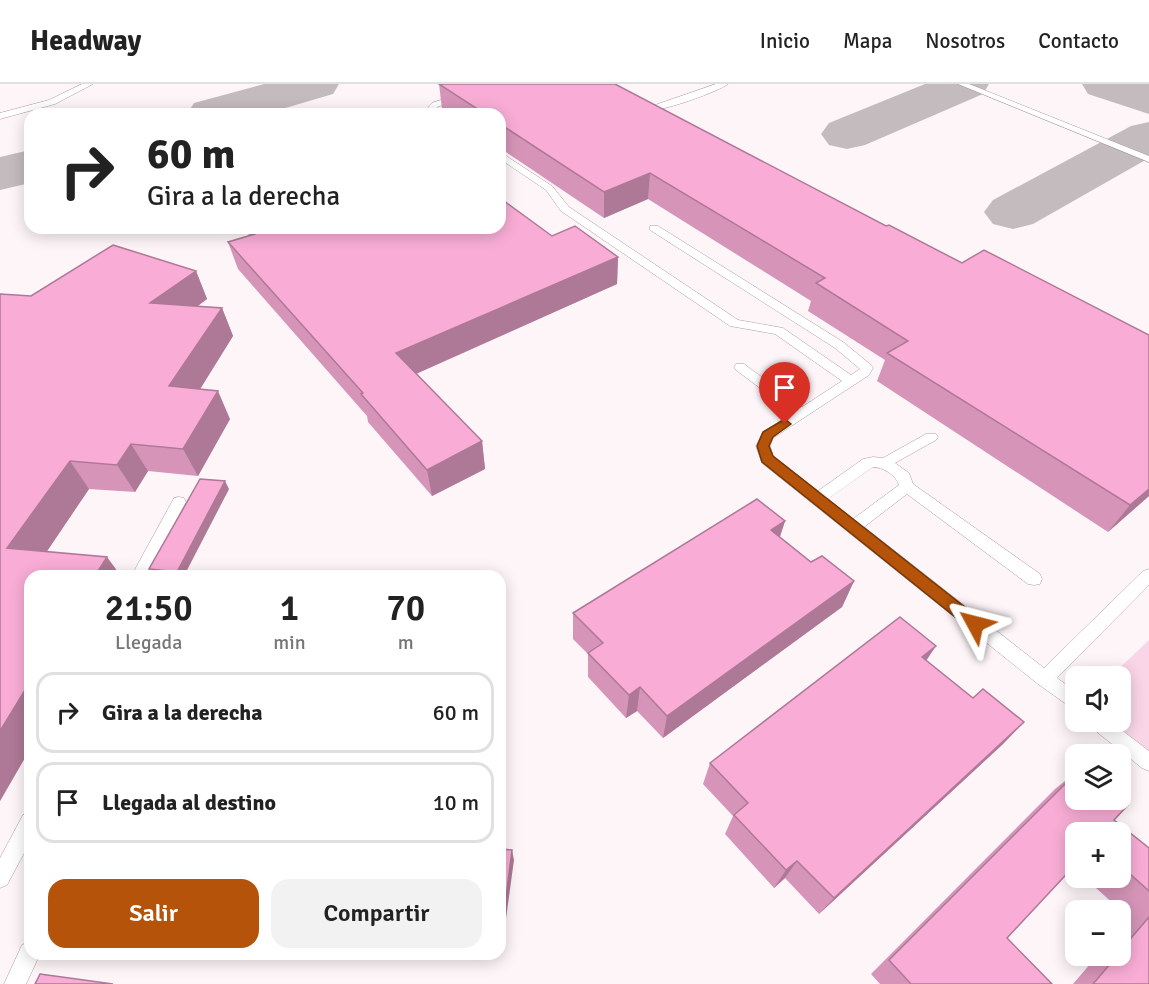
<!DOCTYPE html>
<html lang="es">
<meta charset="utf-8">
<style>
body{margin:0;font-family:Signika,sans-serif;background:#f2f2f2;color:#222;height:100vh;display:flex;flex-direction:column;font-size:22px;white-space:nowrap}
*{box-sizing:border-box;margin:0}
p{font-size:20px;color:#767676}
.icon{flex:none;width:33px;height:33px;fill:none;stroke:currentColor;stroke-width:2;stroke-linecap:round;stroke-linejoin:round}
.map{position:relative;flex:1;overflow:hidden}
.sheet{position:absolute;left:24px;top:486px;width:482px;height:390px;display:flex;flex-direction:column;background:#fff;border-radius:18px;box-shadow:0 3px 15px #0003}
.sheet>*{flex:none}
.guide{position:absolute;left:24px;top:24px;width:482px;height:126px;border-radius:18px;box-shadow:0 3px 15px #0003;background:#fff;color:#222;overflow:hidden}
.controls{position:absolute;left:1065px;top:582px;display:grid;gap:12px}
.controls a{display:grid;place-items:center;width:66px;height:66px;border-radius:12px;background:#fff;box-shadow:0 3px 15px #0003;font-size:30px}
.pin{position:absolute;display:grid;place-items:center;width:51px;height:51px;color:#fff;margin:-62px -26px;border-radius:50% 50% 50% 0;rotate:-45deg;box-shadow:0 0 6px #0007}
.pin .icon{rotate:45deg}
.me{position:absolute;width:66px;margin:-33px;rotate:308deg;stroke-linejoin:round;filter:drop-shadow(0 0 4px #0008)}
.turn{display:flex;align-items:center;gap:21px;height:126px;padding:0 24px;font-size:27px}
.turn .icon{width:78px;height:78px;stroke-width:2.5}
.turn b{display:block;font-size:42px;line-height:51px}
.eta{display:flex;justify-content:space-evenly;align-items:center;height:102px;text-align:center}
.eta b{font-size:36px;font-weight:600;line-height:42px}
.action{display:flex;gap:12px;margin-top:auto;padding:12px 24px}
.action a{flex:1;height:69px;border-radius:18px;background:#b45309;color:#fff;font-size:24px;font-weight:600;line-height:69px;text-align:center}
.action a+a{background:#f2f2f2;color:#222}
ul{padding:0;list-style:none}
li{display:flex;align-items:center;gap:18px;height:81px;margin:0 12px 9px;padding:0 12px;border:3px solid #e0e0e0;border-radius:18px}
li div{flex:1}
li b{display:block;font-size:22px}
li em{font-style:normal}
header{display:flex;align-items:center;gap:36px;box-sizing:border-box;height:84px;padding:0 30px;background:#fff;border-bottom:2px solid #e0e0e0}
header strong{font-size:28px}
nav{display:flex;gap:33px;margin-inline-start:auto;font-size:21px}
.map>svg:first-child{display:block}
</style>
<header>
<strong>Headway</strong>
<nav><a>Inicio</a><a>Mapa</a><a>Nosotros</a><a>Contacto</a></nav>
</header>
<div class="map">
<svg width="1149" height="900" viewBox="0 0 1149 900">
<rect width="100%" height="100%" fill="#fef5f9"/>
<path fill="#fad5e8" d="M1149 556V670L1110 638H1120V592H1111Z"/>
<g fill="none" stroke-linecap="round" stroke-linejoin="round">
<g fill="#c4bbbf" fill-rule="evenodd">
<path d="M264 0H339L333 10 265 30H187L194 19Z"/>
<path d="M925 0H989L983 10 865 61 847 65 829 61 821 50 829 39Z"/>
<path d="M1082 0H1149V30L1088 10Z"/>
<path d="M1149 38V74L1033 140 1013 145 993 140 984 128 993 116 1131 42Z"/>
<path d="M30 66V99L0 106V73Z"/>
</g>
<defs>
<g id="service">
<path d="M82 0H93L55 20 0 35V29L49 16Z"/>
<path d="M490 0H502L437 23 442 30H433L428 23 432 19Z"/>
<path d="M716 0H728C716 9 646 34 635 26L652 22Z"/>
<path d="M958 0H969L1149 72V78Z"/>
<path d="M500 68 552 102 569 123 738 236 783 244 851 291 860 285 835 264 650 146V142H658L843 258 871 281 873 284 869 291 773 354 770 362 773 372 818 407 863 375 873 373 883 374 926 350H936L938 353 936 356 895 379 909 389 913 400 1040 490 1042 495 1040 500 1034 501 1028 500 907 410 864 443 1044 584 1143 487 1149 485V501L1057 594 1076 608V627L1038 600 762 379 756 362 763 348 793 329 736 286 734 283 736 280H744L802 323 842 297 775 250 730 242 561 127 546 106 500 75ZM873 383C883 383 896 391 899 401L853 435 828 415Z"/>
<path d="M179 413 184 414 186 418 149 489 150 492H134L133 489 174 414Z"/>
<path d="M1089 638H1111L1149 667V687L1142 684 1092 644Z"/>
<path d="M30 728V758L7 801 0 804V774L23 731Z"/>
<path d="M30 858V870H40L26 900H4L22 861Z"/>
</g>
</defs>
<use href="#service" stroke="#ae99a4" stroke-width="1"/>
<use href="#service" fill="#fff" fill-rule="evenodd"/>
</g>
<g fill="#d695b8">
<path d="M439 0 886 142 962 179 1149 251V412L1108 448 877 297 885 276 808 227 811 217 648 115 604 134 500 64V30H449L442 25Z"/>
<path d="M246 144H500L552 152 618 173 617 200 416 290 482 357 485 385 432 412 368 338 367 332 238 185 228 158 249 152Z"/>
<path d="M196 187 207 215 198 222 222 224 233 252 200 305 230 335 198 392 148 387 135 408 89 405 30 492V665L0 717 31 212Z"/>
<path d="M229 405 185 488 233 492H154L149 485Z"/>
<path d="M785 437 780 453 811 478 854 497 842 523 663 654 637 627 626 634 588 593V570L573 555V529Z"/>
<path d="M926 576 973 614 1024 638 1003 660 819 830 785 794 774 804 725 750 733 732 703 700 710 679Z"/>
<path d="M1076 688V716L1114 736 1149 764V900H1073L1097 872H1120V844L1129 834 1085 794H1120V748H1076V784L1073 782 1007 854 1052 900H880L871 890 1055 705Z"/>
</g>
<g fill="#ae7996">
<path d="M650 89 648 115 604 134V108Z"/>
<path d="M618 173 617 200 402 296 396 269Z"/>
<path d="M196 187 207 215 163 247 150 219Z"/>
<path d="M222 224 233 252 184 331 169 302Z"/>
<path d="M218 307 230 335 198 392 183 365Z"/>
<path d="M482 357 485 385 432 412 427 386Z"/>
<path d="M131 360 148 387 135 408 117 381Z"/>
<path d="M70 377 89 405 31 491 7 464Z"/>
<path d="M225 397 229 405 184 492 177 488Z"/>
<path d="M1149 405V412L1108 448 1130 421Z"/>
<path d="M785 437 776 464 771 446Z"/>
<path d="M107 473 121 492H95Z"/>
<path d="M854 497 842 523 663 654 667 632Z"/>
<path d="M936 562 920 586 922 573Z"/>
<path d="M30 598V665L0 717V647Z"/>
<path d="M640 603 637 627 626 634 629 611Z"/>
<path d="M1024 638 1003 660 819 830 834 814Z"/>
<path d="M512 766 514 776 501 871 500 864V860Z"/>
<path d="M797 777 785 794 774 804 786 786Z"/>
</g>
<g fill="#f9add6" stroke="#ae7996" stroke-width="1.5">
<path d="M439 0H615L886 142 889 141 962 179 984 166 1149 251V405L1130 421 887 269 908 257 816 199 825 194 650 89 604 108 500 40V30H485Z"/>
<path d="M500 114 552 152 575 142 618 173 396 269 482 357 427 386 361 310 363 309 228 158 255 150 250 144H500Z"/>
<path d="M113 161 196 187 150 219 222 224 169 302 218 307 183 365 131 360 117 381 70 377 7 464 107 473 95 492H30V598L0 647V210L31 212Z"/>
<path d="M200 395 225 397 177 488 149 485Z"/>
<path d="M757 415 785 437 771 446 811 478 822 472 854 497 667 632 640 603 629 611 588 569 603 559 573 529Z"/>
<path d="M167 487 233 492H165Z"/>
<path d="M900 533 936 562 922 573 973 614 983 605 1024 638 834 814 797 777 786 786 734 731 748 719 710 679Z"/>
<path d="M1076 689V716L1120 715 1128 721 1114 736 1149 764V807L1120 781V748H1076V780L1007 854 1052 900H911L889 876Z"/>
<path d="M500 765 512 766 500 860Z"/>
<path d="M1149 833V900H1093L1117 872H1120V867Z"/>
<path d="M40 890 113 900H35Z"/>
</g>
<path fill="#b45309" stroke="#753606" stroke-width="1.5" d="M785 335 791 340 773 353 769 362 773 372 980 535 982 540 980 544 975 546 969 544 762 378 757 362 763 348Z"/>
</svg>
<div class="controls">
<a><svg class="icon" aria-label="sound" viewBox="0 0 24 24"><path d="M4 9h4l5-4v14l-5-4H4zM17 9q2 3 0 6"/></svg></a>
<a><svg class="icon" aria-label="layers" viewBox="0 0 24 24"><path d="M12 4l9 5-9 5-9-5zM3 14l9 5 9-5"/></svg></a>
<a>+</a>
<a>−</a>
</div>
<div class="pin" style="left:785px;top:340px;background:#d93025"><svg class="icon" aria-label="arrive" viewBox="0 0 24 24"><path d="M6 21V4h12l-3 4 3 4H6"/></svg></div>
<svg class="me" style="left:975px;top:540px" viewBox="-20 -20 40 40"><path d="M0-17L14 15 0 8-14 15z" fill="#b45309" stroke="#fff" stroke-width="4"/></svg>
<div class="guide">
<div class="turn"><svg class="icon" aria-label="right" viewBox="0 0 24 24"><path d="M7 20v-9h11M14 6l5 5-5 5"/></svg><div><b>60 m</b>Gira a la derecha</div></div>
</div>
<section class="sheet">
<div class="eta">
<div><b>21:50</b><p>Llegada</p></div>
<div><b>1</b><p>min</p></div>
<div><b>70</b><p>m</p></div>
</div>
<ul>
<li><svg class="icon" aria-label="right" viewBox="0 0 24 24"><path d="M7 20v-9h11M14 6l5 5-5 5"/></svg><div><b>Gira a la derecha</b></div><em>60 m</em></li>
<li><svg class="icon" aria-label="arrive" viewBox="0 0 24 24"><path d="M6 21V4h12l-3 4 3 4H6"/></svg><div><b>Llegada al destino</b></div><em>10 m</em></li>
</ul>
<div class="action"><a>Salir</a><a>Compartir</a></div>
</section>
</div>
